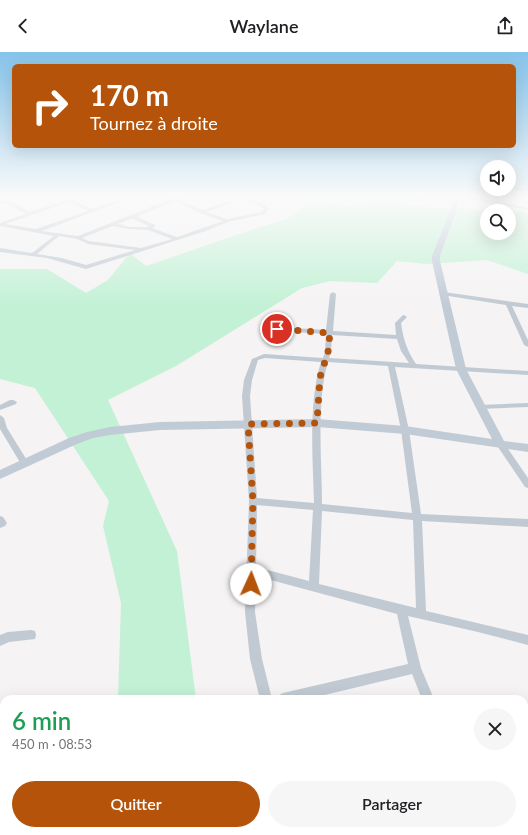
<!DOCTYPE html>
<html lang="fr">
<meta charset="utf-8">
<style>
body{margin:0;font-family:Lato,sans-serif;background:#f6f6f6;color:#202124;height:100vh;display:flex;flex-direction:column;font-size:15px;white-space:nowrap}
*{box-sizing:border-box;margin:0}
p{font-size:13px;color:#757577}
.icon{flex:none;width:22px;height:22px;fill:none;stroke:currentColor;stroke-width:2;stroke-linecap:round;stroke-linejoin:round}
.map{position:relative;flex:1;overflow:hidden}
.sheet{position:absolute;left:0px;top:643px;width:528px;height:140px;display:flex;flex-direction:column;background:#fff;border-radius:12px 12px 0 0;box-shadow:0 4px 16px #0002}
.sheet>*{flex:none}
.hud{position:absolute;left:12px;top:12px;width:504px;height:84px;border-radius:6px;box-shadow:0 4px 16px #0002;background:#b45309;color:#fff;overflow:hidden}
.buttons{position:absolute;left:480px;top:108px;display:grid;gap:8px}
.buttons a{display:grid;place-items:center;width:36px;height:36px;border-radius:50%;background:#fff;box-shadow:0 4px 16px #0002;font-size:20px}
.pin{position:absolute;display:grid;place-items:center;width:34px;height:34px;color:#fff;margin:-17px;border:2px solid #fff;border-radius:50%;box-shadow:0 1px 4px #0007}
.me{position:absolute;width:44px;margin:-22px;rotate:2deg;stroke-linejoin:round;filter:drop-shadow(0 0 3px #0008)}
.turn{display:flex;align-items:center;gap:14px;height:84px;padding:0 12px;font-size:18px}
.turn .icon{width:52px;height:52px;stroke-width:2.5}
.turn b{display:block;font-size:28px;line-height:34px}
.round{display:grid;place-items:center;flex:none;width:42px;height:42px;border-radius:21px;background:#f6f6f6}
.summary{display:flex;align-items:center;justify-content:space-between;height:68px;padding:0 12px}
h1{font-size:24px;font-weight:600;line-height:30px;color:#1e9e55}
.action{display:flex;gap:8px;margin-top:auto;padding:8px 12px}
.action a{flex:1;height:46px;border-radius:24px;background:#b45309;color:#fff;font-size:16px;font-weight:600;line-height:46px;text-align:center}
.action a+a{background:#f6f6f6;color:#202124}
header{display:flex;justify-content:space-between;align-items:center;height:52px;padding:0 12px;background:#fff;font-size:18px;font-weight:600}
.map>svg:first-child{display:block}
</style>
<header><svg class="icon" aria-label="back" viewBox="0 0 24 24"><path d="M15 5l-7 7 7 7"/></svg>Waylane<svg class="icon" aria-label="share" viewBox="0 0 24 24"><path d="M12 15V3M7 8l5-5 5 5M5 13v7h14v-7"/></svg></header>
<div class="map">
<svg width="528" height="783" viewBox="0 0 528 783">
<rect width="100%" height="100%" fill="#f5f3f3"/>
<g fill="#c3f1d5" fill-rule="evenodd">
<path d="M376 145H394L405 154 526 160 528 161V222L487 208 426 212 397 209 377 231 330 229 302 236 176 314 108 348 177 499 196 647H118L121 551 103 474 109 449 35 336 0 327V217H47L86 241 108 228 130 201 146 214 251 178 287 167 310 149 348 154ZM487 159H509V181H487Z"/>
<path d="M114 779H204L205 783H113Z"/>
</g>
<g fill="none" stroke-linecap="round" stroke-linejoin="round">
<g fill="#c1cad2" fill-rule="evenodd">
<path d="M15 145H21L10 149 30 160 75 145H81L73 148 92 157 127 145H133L42 179 78 184 171 147 168 145H201L199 146 180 148 203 158 238 146 237 145C248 145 262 149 269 157L265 162 228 170 206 179 86 217 47 206 0 200V196L32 201 54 184 0 174V171L26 162 6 151 0 152V150ZM242 147 256 152 264 157 261 160 227 167 207 160ZM175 149 200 161 223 169 177 185 152 176 155 175V173L138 165V164ZM69 150 88 159 36 177 5 172ZM133 166V167L149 174 147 175H129L118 172ZM113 174 129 177 148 178 172 187 141 196 89 189 82 186ZM59 184 77 187 88 192 135 198 86 213 62 206 37 202Z"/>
<path d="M298 145H323L310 148Z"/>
<path d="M420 145H425L419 149H415V147Z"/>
<path d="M454 145C479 145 503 150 528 156V158L496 151 456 146Z"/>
<path d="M333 240 336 242 333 279 396 283 395 271 402 264 404 263 407 265 401 271C403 286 407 299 416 312L528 319V323L395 315 409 378 421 462 528 467V475L422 469 426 559 528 583V593L478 580 408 564 421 616 434 647H422L412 622 308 647H277L279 643 283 641 408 612 397 562 256 524 255 560 262 607 272 647H260L250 607 245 560 249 449 242 344 244 328 252 307 264 302 323 306 325 300 326 282 277 279 274 277 277 275 326 278 330 242ZM332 283 397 287 401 299 409 311 329 306 331 300ZM265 306 321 310C308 350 313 408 314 451L257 446 250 344 252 328 258 308ZM328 310 388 314 401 378 412 461 322 452C322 409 316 350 328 310ZM257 453 313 458 309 529 256 515ZM322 459 413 468 416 556 319 532Z"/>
<path d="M444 240 528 252V256L512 254 528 288V295L524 293 506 253 442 243V241Z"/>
<path d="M10 348H13L17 350 16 352 0 358V353Z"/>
<path d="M528 351V355L480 357 476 355 480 353Z"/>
<path d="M0 363 4 366 7 376 28 410 27 412H21L0 377Z"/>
<path d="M501 390 504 391 528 426V436L525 435 498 395 497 393Z"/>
<path d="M0 464 3 465 7 471 5 474 0 476Z"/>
<path d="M31 578 35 579 36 583 35 587 9 590 0 594V583L8 580Z"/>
<path d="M0 663 4 665V682L0 680Z"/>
<path d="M4 774V779H15L13 783H0V778Z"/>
<path d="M37 779H51L52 783H38Z"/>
<path d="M245 779H259L260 783H246Z"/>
<path d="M269 779H296L294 783H267Z"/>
<path d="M480 779H494L496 783H482Z"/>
</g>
<path fill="#c1cbd6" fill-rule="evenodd" d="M453 145H459L457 157 440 204V209L466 317 504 389 528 392V400L405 382 317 375 160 378 110 383 93 386 77 392 0 427V418L69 386 87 380 110 375 160 370 317 367 405 374 492 387 456 317 432 209V204L451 157Z"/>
</g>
<linearGradient id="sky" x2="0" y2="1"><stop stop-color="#85c3ea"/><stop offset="0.57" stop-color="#fafafa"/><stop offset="1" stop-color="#fafafa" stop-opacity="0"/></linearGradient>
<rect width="528" height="254" fill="url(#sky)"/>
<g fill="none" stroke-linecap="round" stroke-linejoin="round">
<path stroke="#b45309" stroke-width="7" stroke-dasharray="0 12.6" d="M251 532 253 449 248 372 317 371 320 325 328 300 330 281 277 277"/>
</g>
</svg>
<div class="buttons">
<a><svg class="icon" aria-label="sound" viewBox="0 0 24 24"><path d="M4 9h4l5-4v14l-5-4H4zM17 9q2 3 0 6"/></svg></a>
<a><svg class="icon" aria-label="search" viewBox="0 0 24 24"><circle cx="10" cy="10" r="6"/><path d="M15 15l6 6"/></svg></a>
</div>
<div class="pin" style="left:277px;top:277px;background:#d93025"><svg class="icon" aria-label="arrive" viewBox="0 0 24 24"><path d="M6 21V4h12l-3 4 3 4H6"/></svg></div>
<svg class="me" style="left:251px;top:532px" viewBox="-20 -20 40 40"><circle r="19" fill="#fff"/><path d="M0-13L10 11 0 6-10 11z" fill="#b45309"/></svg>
<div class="hud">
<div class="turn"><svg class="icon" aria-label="right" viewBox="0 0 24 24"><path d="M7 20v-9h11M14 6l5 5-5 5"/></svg><div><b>170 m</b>Tournez à droite</div></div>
</div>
<section class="sheet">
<div class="summary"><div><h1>6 min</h1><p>450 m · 08:53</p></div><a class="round"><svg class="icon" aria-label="close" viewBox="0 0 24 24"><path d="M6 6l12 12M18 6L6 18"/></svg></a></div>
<div class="action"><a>Quitter</a><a>Partager</a></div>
</section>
</div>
